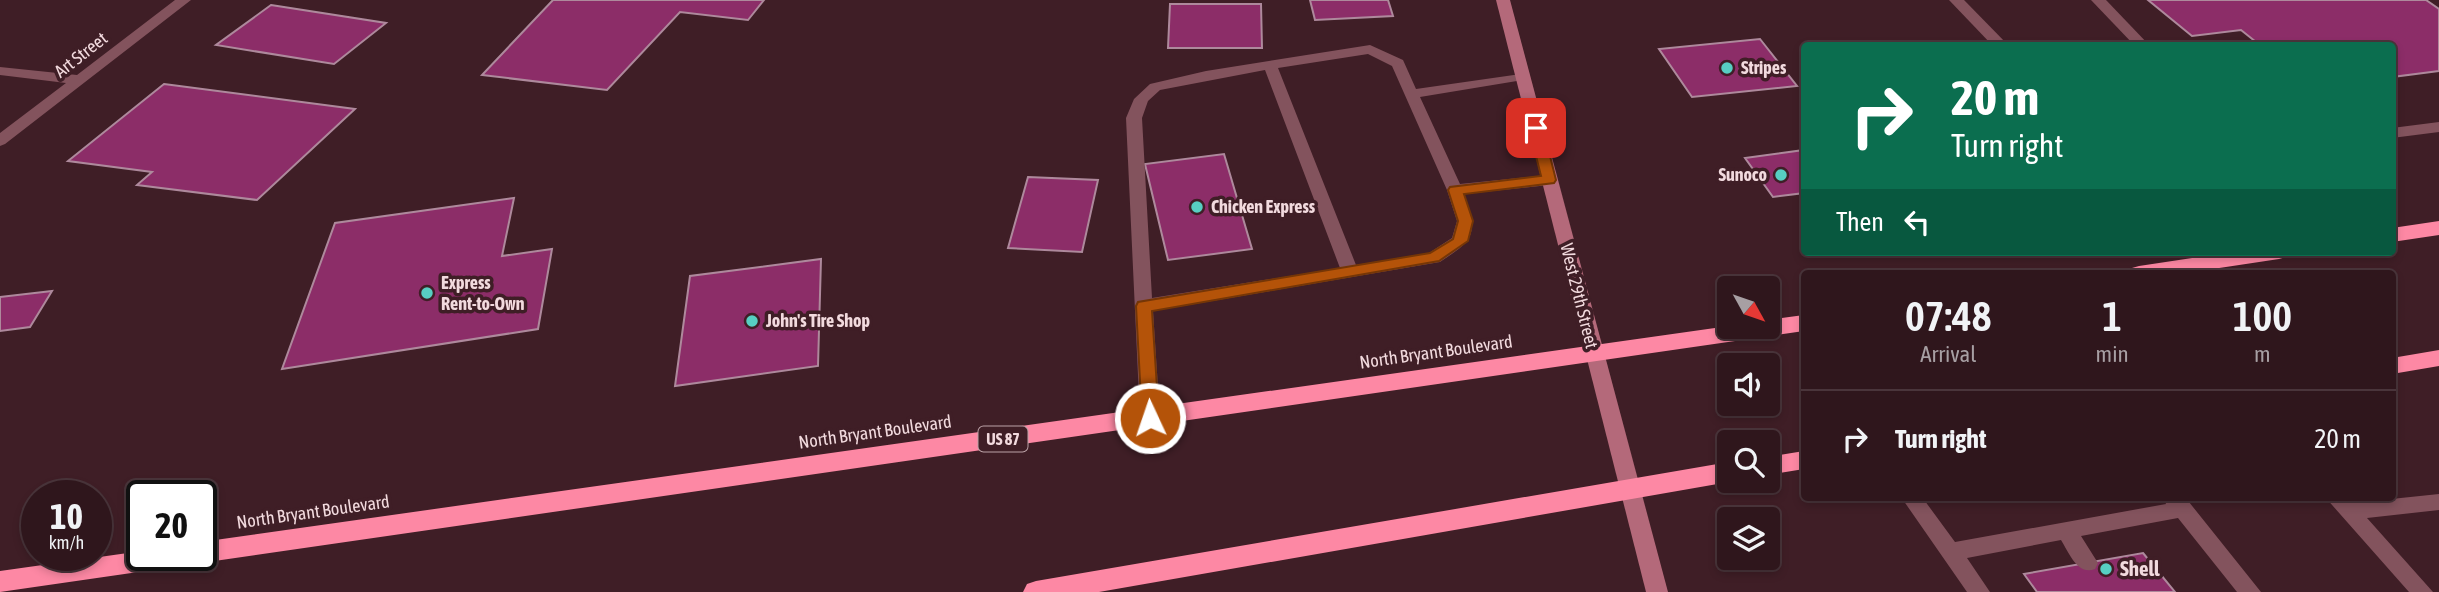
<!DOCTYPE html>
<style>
body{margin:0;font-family:"Asap Condensed",sans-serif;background:#371f25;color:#f1f3f6;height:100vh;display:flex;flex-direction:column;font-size:26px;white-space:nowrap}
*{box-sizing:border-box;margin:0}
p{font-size:23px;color:#a79fa3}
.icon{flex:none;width:38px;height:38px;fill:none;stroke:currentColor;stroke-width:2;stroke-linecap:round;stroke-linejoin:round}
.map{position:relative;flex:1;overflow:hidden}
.side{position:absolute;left:1801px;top:270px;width:595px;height:231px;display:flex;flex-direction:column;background:#2f161c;border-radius:7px;box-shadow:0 4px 10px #0003,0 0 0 2px #4a353b}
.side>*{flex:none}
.top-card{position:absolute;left:1801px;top:42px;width:595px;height:214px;border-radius:7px;box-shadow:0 4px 10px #0003,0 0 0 2px #4a353b;background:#0b6e4f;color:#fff;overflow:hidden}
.needle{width:46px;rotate:130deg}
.tools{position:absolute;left:1717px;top:276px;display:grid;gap:14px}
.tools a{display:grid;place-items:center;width:63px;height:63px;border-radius:7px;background:#2f161c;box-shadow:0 4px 10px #0003,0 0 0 2px #4a353b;font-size:35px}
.speed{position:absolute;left:21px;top:480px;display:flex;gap:14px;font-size:35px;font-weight:700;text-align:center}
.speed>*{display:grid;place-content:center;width:91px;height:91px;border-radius:50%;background:#2f161c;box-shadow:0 4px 10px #0003,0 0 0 2px #4a353b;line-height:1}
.speed small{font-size:18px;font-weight:400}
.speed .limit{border:4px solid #111;border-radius:10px;background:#fff;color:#111}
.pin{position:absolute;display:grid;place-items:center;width:60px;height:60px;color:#fff;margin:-30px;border-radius:14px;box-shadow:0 4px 10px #0006}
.me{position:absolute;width:77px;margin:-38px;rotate:357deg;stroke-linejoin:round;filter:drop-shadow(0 0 5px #0008)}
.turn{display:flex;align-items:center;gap:24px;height:147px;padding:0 35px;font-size:32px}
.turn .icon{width:91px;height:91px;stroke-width:2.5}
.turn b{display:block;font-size:49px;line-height:60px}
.then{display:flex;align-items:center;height:66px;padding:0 35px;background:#0003;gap:14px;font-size:26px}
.eta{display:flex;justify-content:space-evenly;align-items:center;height:119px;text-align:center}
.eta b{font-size:42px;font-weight:600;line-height:49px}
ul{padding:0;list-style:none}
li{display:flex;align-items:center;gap:21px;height:98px;padding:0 35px;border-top:2px solid #4a353b}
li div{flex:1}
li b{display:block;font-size:26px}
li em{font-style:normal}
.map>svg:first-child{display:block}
</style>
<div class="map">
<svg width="2439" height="592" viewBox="0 0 2439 592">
<rect width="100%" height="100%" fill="#3f1e26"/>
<g fill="#8c2d68" stroke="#ae899c" stroke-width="2">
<path d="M553 0H764L748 20 680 12 607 90 482 75Z"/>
<path d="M1310 0H1388L1393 16 1315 20Z"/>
<path d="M2148 0H2426L2439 9V71L2392 77V46H2261L2241 30 2192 36Z"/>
<path d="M1170 4H1261L1262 48H1168Z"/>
<path d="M271 5 386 23 334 64 216 45Z"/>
<path d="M1760 39 1797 86 1692 97 1659 49Z"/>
<path d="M164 84 355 109 257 200 137 185 152 172 68 161Z"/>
<path d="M1804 150V193L1773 197 1745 158Z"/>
<path d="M1224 154 1252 249 1168 260 1145 164Z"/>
<path d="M1028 177 1098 180 1082 252 1008 248Z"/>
<path d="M514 198 502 256 552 249 538 329 282 369 335 223Z"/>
<path d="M821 259 818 366 675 386 690 276Z"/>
<path d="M52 291 30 327 0 331V297Z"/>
<path d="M2143 553 2175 592H2037L2024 574Z"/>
</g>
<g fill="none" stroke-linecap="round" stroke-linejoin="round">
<g fill="#83535d" fill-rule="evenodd">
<path d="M1949 0H1964L2009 46H1993Z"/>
<path d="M2091 0H2106L2150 46H2135Z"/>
<path d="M1370 45 1403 60 1416 89 1528 73 1530 76 1528 79 1523 80 1420 97 1460 184 1549 175 1557 180 1549 185 1464 194C1478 235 1475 239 1440 262L1153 311 1160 418 1157 423 1150 425 1143 423 1140 418 1126 118 1134 99 1150 84 1206 71ZM1368 54 1392 66 1447 190 1457 221 1452 238 1429 253 1356 265 1278 68ZM1265 70 1340 268 1152 298 1142 118 1148 101 1160 90Z"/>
<path d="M2439 122V132L2392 138V128Z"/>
<path d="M2439 494V510L2367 518 2433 592H2409L2325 497H2347L2353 503Z"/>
<path d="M1901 497H1922L1955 542 2166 504 2163 497H2185L2261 592H2237L2178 518 2081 536 2098 563 2095 569C2078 576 2069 553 2061 540L1967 558 1990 592H1967Z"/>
</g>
<path fill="#83535d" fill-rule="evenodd" d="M175 0H191L5 144 0 146V133L66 83 0 75V67L77 75Z"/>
<path fill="#b4697a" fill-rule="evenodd" d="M1496 0H1510L1668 592H1646Z"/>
<g fill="#fd88a4" fill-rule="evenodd">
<path d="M2439 221V235L2392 242V228Z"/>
<path d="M2232 252H2289L2286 257 2279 259 2186 273H2129L2132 268 2139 266Z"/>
<path d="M1804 315V331L0 592V571L142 551V555H201V542L1729 326 1768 327V320Z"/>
<path d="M2439 350V366L2392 374V358Z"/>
<path d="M1804 451V469L1768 475V457Z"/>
<path d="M1729 462V482L1099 592H1023L1027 584 1036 581Z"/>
</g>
</g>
<path fill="#b45309" stroke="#753606" stroke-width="2" d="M1536 124 1543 128 1556 180 1554 183 1464 194 1473 221 1468 241 1439 261 1152 311 1159 418 1156 422H1144L1142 418 1136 306 1138 302 1430 253 1453 239 1458 221 1448 190 1450 187 1541 176 1529 128Z"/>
<g fill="#57cec2" stroke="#3f1e26" stroke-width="2.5">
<circle cx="1727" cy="68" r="7"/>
<circle cx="1781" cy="175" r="7"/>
<circle cx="1197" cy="207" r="7"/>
<circle cx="427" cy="293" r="7"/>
<circle cx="752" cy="321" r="7"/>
<circle cx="2106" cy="569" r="7"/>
</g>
<g text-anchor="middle" stroke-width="7" stroke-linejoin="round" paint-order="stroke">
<rect fill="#3f1e26" stroke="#bca2a7" stroke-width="2" x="978.5" y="426.5" width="49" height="25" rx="5"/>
<g font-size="16" font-weight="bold" fill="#f2dade">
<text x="1003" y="445">US 87</text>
</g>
<g font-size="18" fill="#f2dade" stroke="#3f1e26">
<text transform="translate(81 55) rotate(-38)" y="6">Art Street</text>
<text transform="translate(1579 296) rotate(76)" y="6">West 29th Street</text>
<text transform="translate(1436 352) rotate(-8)" y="6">North Bryant Boulevard</text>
<text transform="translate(875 432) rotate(-8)" y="6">North Bryant Boulevard</text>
<text transform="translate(313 512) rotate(-8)" y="6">North Bryant Boulevard</text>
</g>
<g font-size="18" font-weight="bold" fill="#f2dade" stroke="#3f1e26" text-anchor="start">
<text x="1741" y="74">Stripes</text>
<text x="1767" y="181" text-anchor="end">Sunoco</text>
<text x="1211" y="213">Chicken Express</text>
<text x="441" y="289">Express<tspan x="441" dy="21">Rent-to-Own</tspan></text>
<text x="766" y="327">John's Tire Shop</text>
</g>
<g font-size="21" font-weight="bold" fill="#f2dade" stroke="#3f1e26" text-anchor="start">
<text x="2120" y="576">Shell</text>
</g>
</g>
</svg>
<div class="tools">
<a><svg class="needle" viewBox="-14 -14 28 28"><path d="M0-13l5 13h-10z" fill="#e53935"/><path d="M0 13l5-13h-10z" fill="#a79fa3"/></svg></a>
<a><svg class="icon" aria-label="sound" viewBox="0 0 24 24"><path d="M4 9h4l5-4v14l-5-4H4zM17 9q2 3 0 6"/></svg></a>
<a><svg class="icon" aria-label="search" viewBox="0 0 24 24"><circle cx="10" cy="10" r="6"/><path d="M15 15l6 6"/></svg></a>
<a><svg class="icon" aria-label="layers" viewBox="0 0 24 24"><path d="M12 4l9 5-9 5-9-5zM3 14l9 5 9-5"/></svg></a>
</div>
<div class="speed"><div>10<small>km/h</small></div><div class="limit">20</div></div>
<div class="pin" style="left:1536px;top:128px;background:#d93025"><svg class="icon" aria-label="arrive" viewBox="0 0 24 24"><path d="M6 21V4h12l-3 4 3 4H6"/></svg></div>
<svg class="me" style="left:1150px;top:418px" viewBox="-20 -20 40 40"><circle r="17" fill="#b45309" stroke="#fff" stroke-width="3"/><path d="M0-11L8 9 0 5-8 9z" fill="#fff"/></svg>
<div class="top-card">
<div class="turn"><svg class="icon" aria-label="right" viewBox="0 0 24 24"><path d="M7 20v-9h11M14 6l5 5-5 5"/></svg><div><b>20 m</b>Turn right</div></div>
<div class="then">Then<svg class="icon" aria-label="left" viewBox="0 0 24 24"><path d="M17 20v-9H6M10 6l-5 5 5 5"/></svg></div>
</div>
<section class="side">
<div class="eta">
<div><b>07:48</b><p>Arrival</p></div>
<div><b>1</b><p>min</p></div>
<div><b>100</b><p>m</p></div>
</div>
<ul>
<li><svg class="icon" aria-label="right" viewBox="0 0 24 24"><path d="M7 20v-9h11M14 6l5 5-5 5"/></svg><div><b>Turn right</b></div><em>20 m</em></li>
</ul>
</section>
</div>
